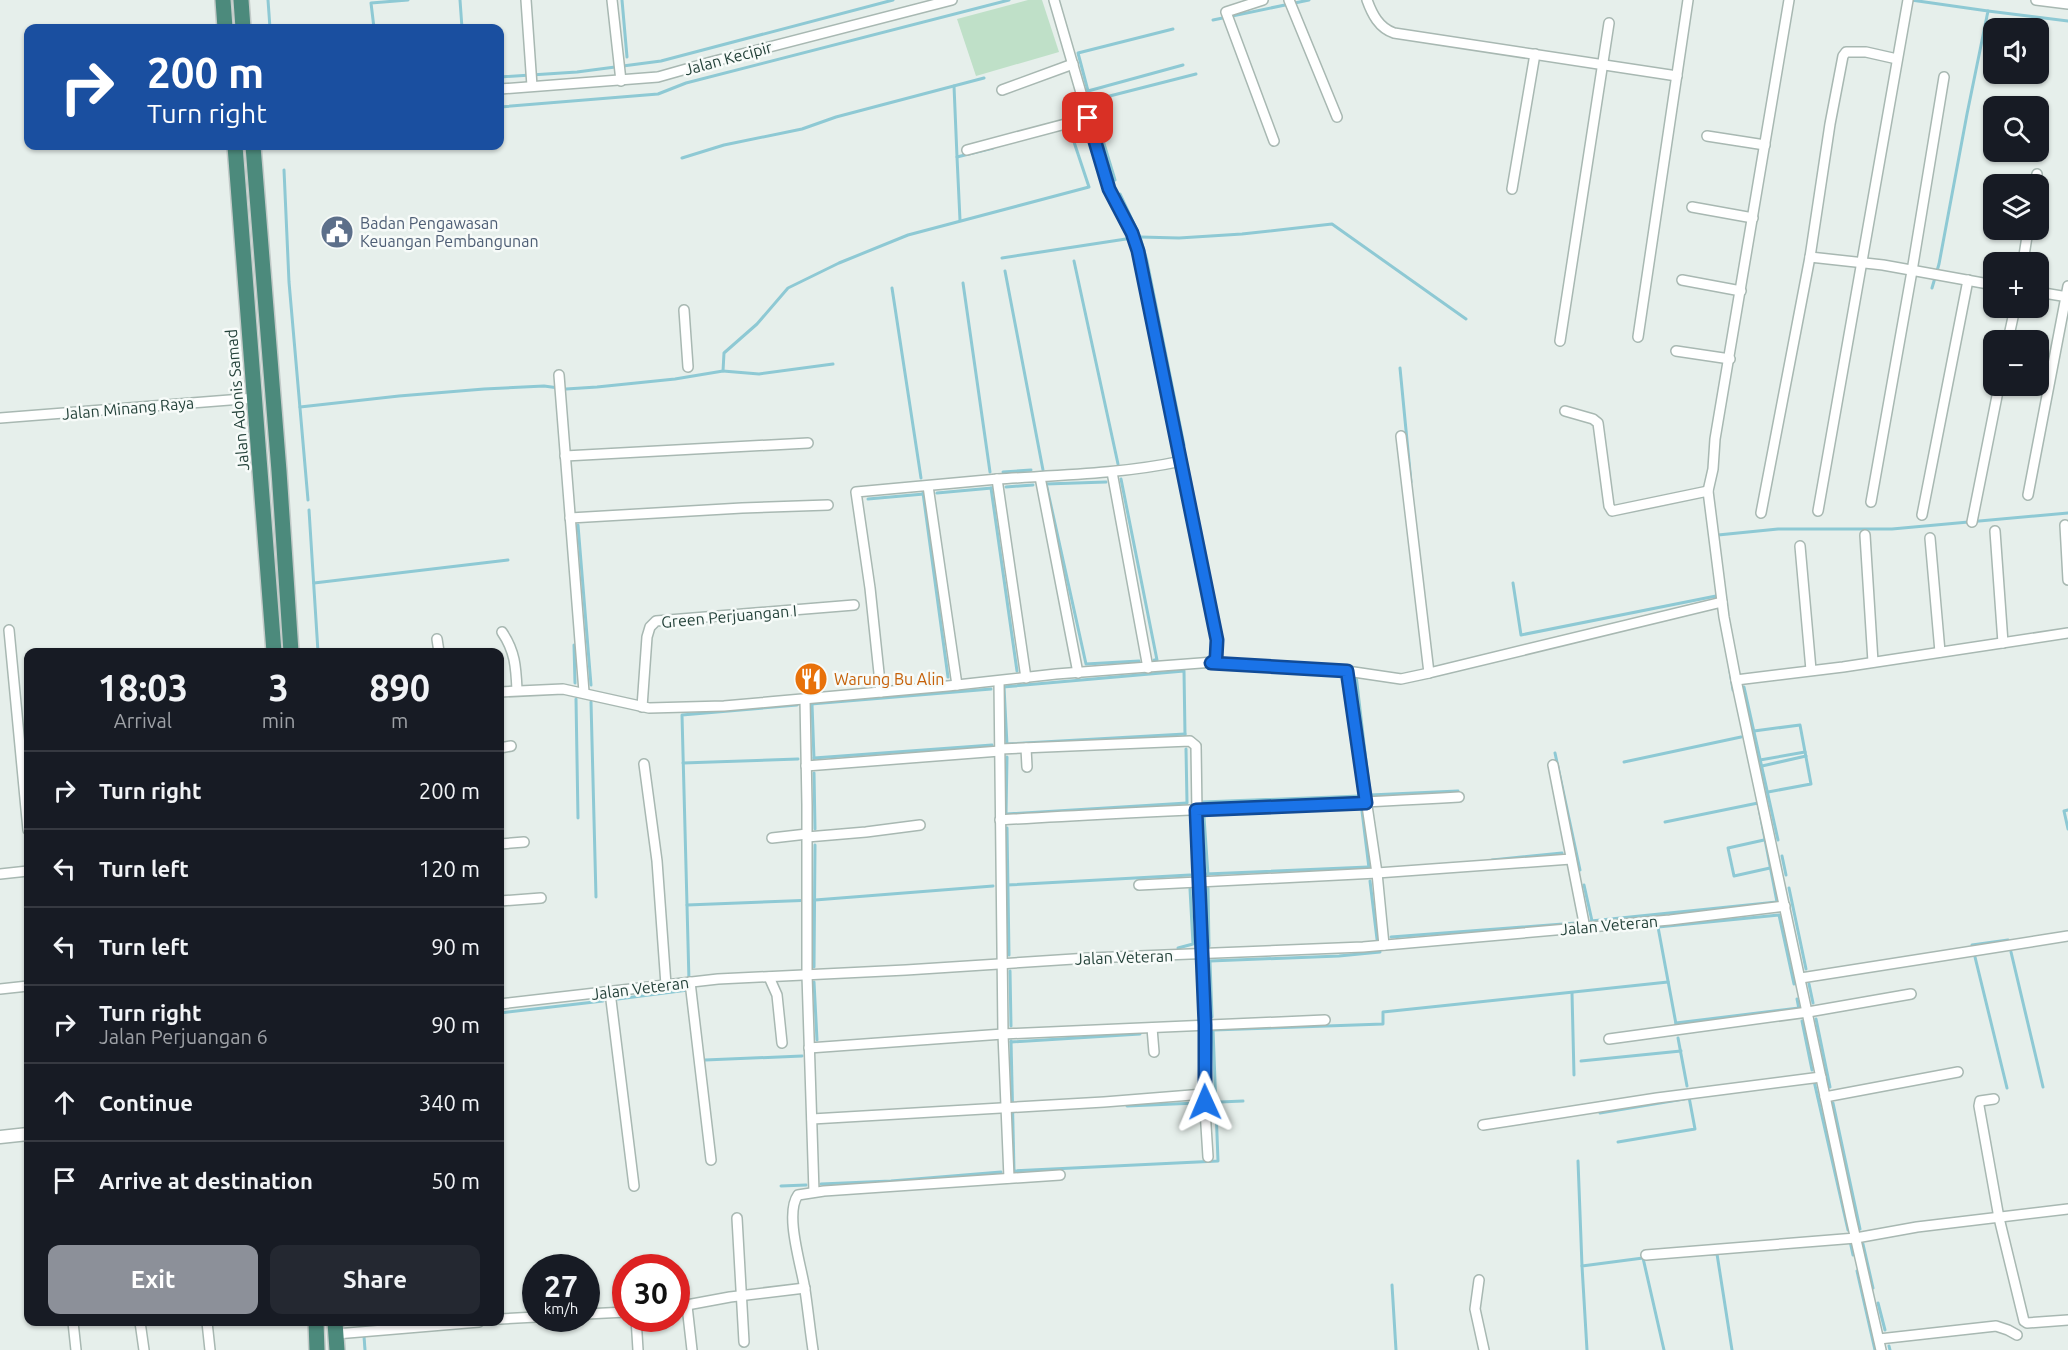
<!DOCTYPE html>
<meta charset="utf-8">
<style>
body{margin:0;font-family:Ubuntu,sans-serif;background:#242831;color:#f1f3f6;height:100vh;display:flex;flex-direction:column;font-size:22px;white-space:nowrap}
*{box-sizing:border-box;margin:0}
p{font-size:20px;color:#9ea1a6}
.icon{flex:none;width:33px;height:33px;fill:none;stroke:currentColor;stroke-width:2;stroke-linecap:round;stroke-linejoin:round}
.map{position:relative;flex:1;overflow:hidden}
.details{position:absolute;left:24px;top:648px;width:480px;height:678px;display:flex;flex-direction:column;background:#171b24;border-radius:12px;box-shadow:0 2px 4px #0004}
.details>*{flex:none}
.banner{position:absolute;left:24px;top:24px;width:480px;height:126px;border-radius:12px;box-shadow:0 2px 4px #0004;background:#1a4fa0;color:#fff;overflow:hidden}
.fabs{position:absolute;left:1983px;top:18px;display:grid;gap:12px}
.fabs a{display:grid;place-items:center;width:66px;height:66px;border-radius:12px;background:#171b24;box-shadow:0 2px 4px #0004;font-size:30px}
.speed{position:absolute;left:522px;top:1254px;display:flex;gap:12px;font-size:30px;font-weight:700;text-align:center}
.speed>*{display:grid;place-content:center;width:78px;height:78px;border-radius:50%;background:#171b24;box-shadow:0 2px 4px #0004;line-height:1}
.speed small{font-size:15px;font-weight:400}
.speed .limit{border:9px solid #d22;background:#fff;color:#111}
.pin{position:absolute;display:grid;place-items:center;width:51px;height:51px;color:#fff;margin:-26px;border-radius:12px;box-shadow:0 3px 9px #0006}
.me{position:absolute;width:66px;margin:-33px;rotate:359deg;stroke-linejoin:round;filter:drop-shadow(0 0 4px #0008)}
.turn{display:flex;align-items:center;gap:21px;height:126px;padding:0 24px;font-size:27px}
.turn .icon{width:78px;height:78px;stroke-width:2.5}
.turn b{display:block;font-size:42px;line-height:51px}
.eta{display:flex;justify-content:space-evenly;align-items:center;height:102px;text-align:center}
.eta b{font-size:36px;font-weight:700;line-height:42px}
.action{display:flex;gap:12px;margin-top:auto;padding:12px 24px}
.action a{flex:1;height:69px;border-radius:12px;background:#8c9099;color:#fff;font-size:24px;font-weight:700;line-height:69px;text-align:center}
.action a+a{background:#242831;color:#f1f3f6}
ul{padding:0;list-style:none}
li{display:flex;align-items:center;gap:18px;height:78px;padding:0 24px;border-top:2px solid #363941}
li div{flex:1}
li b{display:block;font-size:22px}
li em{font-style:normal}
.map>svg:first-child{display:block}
</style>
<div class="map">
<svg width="2068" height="1350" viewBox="0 0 2068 1350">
<rect width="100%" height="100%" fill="#e6efeb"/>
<path fill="#bfe0c8" d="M1028 0H1042L1059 52 976 76 957 19Z"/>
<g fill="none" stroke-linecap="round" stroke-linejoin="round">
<g stroke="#8ec9d4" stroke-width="3">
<path d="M268 0 270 28"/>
<path d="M460 0 462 28"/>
<path d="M622 0 627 57"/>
<path d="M1911 0 1988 11 1967 114 1939 264 1932 288"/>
<path d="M1988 11 2068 21"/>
<path d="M1213 20 1309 0"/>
<path d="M374 28 371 3 408 0"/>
<path d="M500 77 577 72 661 61 893 0"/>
<path d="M954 86 957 157 993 148"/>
<path d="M1088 91 1078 53 1173 29"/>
<path d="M1088 91 1183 65"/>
<path d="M1090 101 1196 74"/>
<path d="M1091 101 1115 180"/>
<path d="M500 107 658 94 686 83 1009 0"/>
<path d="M957 157 960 220"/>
<path d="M682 158 724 145 802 129 836 117 984 78"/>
<path d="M284 170 289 282 308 500"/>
<path d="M1120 194 1140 237 1147 261 1184 445"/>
<path d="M1140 237 1179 238 1242 234 1332 224 1466 319"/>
<path d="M1002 258 1126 239"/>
<path d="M1074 261 1118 464"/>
<path d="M1005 271 1043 470"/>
<path d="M963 283 990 472"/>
<path d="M892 288 921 478"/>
<path d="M1400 368 1411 482"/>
<path d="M723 371 759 374 833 364"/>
<path d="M300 407 399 396 484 389 544 386 566 389 597 387 675 379 723 371 724 353 757 324 788 288 839 263 908 235 1089 187 1069 127 1066 128"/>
<path d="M1003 472 1031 470"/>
<path d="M1121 479 1157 660H1154"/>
<path d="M1046 483 1086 664 1139 661"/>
<path d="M1046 484 1106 482"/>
<path d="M1006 487 1033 485"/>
<path d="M991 488 1017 671"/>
<path d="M923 493 948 677"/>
<path d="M937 493 992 488"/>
<path d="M868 499 924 494"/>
<path d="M309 510 318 652"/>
<path d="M578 525 591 685"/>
<path d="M1718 535 1778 529H1892L2068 513"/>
<path d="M314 583 508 560"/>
<path d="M1513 583 1521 635 1716 596 1718 603"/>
<path d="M574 645 575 683"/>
<path d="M1730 671 1733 690"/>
<path d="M1356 675 1370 795"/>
<path d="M1003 687 1184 671 1185 735"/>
<path d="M1004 687 1007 745"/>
<path d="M1744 687 1778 840"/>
<path d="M576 699 578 818"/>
<path d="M591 702 596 897"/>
<path d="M811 704 991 689"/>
<path d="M812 704 814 759"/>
<path d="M1754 731 1800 725 1811 784 1768 792"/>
<path d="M1007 744 1185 734"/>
<path d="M1186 749 1187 802"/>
<path d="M1555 753 1580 870"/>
<path d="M814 758 992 745"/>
<path d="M1760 760 1805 752"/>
<path d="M1624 762 1741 737"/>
<path d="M683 763 798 759"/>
<path d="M1762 766 1806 756"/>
<path d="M814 773 815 829"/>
<path d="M1370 795 1458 791"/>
<path d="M1203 802 1360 796"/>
<path d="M2068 810 2064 811 2068 829"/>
<path d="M1362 811 1369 868"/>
<path d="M1006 814 1187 803"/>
<path d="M1006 814 1007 757"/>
<path d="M1204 817 1208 875"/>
<path d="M1007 828 1009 955"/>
<path d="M1764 840 1728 848 1734 876 1770 868"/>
<path d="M1782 856 1786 875"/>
<path d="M1492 860 1562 853"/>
<path d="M1206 874 1368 867"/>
<path d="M1370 881 1377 939"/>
<path d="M1007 885 1190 875"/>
<path d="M1584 885 1592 921"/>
<path d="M1208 888 1209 946"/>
<path d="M1789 888 1806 969"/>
<path d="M687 905 815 900 993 886"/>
<path d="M1591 921 1777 902 1758 803 1665 822"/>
<path d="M1391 937 1576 923"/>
<path d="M1972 945 2008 940"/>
<path d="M1178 948 1193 944 1190 889"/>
<path d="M2011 952 2043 1087"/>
<path d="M1975 957 2007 1088"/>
<path d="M1210 961 1339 956 1380 952"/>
<path d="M1210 962 1212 1017"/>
<path d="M814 967 815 845"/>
<path d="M1010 971 1011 1026"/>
<path d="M689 981 682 715 797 705"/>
<path d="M814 982 817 1040"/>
<path d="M1809 984 1813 1003"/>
<path d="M1572 993 1574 1075"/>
<path d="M618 999 688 990"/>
<path d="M1797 999 1799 1009"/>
<path d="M500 1013 603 1001"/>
<path d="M1816 1019 1830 1087"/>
<path d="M1802 1021 1812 1070"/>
<path d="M1676 1023 1799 1008"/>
<path d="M1676 1024 1658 927 1779 915 1794 984"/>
<path d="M1213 1030 1383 1024V1012L1668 982"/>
<path d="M1678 1038 1687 1086"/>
<path d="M1011 1041 1014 1171"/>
<path d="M1011 1042 1140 1034"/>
<path d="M705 1060 802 1056"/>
<path d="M1581 1061 1681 1051"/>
<path d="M1814 1081 1848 1230"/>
<path d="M1833 1103 1860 1229"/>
<path d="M1127 1106 1243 1101"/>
<path d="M1600 1113 1684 1099"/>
<path d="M1618 1142 1695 1129 1689 1097"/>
<path d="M1578 1161 1582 1266"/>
<path d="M1013 1171 1218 1161 1213 1029"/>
<path d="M821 1184 891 1181 1001 1172"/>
<path d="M781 1186 806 1185"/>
<path d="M1850 1241 1853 1255"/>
<path d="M1863 1244 1873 1288"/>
<path d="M1710 1254H1717L1732 1350"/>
<path d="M1857 1271 1875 1350"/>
<path d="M1392 1285 1396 1350"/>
<path d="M1878 1303 1885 1330"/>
<path d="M363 1322 365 1350"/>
<path d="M1889 1346 1890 1350"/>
<path d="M1587 1350 1582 1266 1643 1258 1664 1350"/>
</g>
<defs>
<g id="minor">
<path d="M526 0 532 86"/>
<path d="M612 0 621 81"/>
<path d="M1263 0 1226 12 1274 141"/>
<path d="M1289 0 1337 117"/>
<path d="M1367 0C1372 14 1379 28 1394 33L1677 76"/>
<path d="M1789 0 1715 439 1713 469 1708 491 1724 617 1736 680 1843 667 2068 633"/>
<path d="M2036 0 2068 4"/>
<path d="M500 89 658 77 711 62 952 0"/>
<path d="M1002 90 1073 64"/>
<path d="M1707 136 1765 145"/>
<path d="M967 150 1088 118"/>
<path d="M2035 184 2037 174"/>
<path d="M1512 189 1535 54"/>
<path d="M1692 207 1753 218"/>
<path d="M1810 257 1830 124 1843 56 1846 52H1866L1897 59"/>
<path d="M2023 262 2028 230"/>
<path d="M1682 280 1741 291"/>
<path d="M2038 292 2068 297"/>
<path d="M684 310 688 367"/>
<path d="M1638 337 1688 0"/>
<path d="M2008 340 2015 308"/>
<path d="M1560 341 1609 23"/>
<path d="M1676 351 1730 359"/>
<path d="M559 375 584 692"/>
<path d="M1565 411 1593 419 1598 423 1609 506 1612 511 1708 491"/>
<path d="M0 418 255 398"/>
<path d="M565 456 808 443"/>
<path d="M1112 472 1148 668"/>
<path d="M1040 477 1078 673"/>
<path d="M997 479 1026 678"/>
<path d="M928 486 957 685"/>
<path d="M2028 495 2068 286"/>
<path d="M1871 502 1912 271 1944 77"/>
<path d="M1818 511 1908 0"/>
<path d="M1761 513 1810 257 1883 265 1994 285"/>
<path d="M1922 515 1968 280"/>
<path d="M570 518 742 508 828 505"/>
<path d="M1972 522 1999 386"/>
<path d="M2065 525 2068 580"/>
<path d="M1995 531 2003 643"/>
<path d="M1865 535 1873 662"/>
<path d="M1930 538 1940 652"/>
<path d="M1800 546 1811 670"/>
<path d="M9 630 28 830"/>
<path d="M502 632C515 651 516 667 517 690"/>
<path d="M437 639 439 652"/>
<path d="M1211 663 1347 671 1401 679 1429 673 1401 436"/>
<path d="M1347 671 1377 873 1384 945"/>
<path d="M1429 673 1722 602"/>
<path d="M1736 680 1851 1218 1881 1350"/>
<path d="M999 681 1003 1034 1009 1178"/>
<path d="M500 692 563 689 649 708 724 706 948 686 1056 674 1214 662 1217 653V640L1138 251 1132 233 1109 189 1054 0"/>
<path d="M881 692 870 588 856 492C903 488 951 483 998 479 1060 475 1121 474 1182 461"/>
<path d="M805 699 807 805V975L814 1192"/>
<path d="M642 707 647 637 650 627 656 621 854 605"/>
<path d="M500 748 511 746"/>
<path d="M1026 748 1027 767"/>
<path d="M1000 749 1190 741 1196 746 1198 880 1205 1025 1204 1094 1208 1157"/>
<path d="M644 764 657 861 666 985"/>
<path d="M1553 765 1585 928"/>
<path d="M806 766 1000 751"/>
<path d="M1000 820C1153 810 1306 806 1459 797"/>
<path d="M807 837 866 832 920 825"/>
<path d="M772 838 807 834"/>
<path d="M500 844 524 842"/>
<path d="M0 874 28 871"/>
<path d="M1139 885 1377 873 1571 859"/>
<path d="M500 901 541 898"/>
<path d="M769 977 777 995 782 1043"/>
<path d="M1801 978 2068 936"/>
<path d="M690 982 711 1160"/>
<path d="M0 989 28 986"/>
<path d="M610 992 634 1186"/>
<path d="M500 1004 718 979 906 970 1089 958 1363 947 1670 920 1785 906"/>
<path d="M1152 1028 1154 1052"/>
<path d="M1609 1039 1808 1012 1911 994"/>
<path d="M809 1048 1003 1034 1325 1020"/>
<path d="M1825 1097 1958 1072"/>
<path d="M1994 1099 1980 1101 1979 1106 1999 1218 2024 1321 2027 1323 2068 1320"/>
<path d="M812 1119 1104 1102 1204 1094"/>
<path d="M1483 1125 1657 1098 1821 1077"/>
<path d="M737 1218 744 1342"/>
<path d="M1646 1255 1856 1238 1917 1227 2068 1209"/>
<path d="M1479 1280 1475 1309 1484 1350"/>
<path d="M687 1306 692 1350"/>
<path d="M676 1307 730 1297 805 1288"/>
<path d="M586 1314 626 1312"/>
<path d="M636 1318 638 1350"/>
<path d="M500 1319 536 1317"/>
<path d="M73 1322 76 1350"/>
<path d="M140 1322 144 1350"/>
<path d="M207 1322 210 1350"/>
<path d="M336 1334 479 1322"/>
<path d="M1879 1339 1996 1326 2008 1330 2017 1335"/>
<path d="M813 1350C810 1330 808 1310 805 1290 802 1268 784 1214 798 1195L824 1191 1060 1175"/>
</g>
<path id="tertiary" d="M0 1137 28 1134"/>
<g id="trunk">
<path d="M223 0 225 28"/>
<path d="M241 0 243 28"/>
<path d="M235 146 274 652"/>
<path d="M253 146 279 471 291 652"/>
<path d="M316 1322 317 1350"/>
<path d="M335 1322 337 1350"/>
</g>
</defs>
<use href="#minor" stroke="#a8b8b2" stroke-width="12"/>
<use href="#tertiary" stroke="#a8b8b2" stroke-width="15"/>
<use href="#trunk" stroke="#c2cac8" stroke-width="18"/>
<use href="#minor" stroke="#fff" stroke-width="9"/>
<use href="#tertiary" stroke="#fff" stroke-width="12"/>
<use href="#trunk" stroke="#4c8a7c" stroke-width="15"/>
</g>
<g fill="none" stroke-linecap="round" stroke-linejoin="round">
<defs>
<path id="route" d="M1088 118 1109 189 1132 233 1138 251 1217 640 1216 659 1211 663 1347 671 1366 803 1196 810 1205 1025V1102"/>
</defs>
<use href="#route" stroke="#114b97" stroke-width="15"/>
<use href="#route" stroke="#1a73e8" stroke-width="10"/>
</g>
<defs>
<symbol id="civic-disc" viewBox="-11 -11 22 22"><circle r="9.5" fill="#5c6f8a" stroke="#f7fbf9"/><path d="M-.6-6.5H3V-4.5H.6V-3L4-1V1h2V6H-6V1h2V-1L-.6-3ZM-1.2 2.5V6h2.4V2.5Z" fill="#fff"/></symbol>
<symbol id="restaurant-disc" viewBox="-11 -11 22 22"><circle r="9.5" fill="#e8710a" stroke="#f7fbf9"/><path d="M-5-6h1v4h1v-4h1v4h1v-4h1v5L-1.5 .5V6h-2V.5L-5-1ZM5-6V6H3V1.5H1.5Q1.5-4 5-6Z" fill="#fff"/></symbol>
</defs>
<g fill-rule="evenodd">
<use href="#civic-disc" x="318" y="213" width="38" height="38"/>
<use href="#restaurant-disc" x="792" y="660" width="38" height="38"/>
</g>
<g text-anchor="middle" stroke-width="5" stroke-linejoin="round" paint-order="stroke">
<g font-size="16" fill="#24423a" stroke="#f7fbf9">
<text transform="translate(728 58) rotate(-15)" y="6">Jalan Kecipir</text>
<text transform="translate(237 400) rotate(-95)" y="6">Jalan Adonis Samad</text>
<text transform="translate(128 408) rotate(-5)" y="6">Jalan Minang Raya</text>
<text transform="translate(729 616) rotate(-5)" y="6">Green Perjuangan I</text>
<text transform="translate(1609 925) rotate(-5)" y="6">Jalan Veteran</text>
<text transform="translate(1124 957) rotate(-2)" y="6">Jalan Veteran</text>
<text transform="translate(640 988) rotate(-7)" y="6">Jalan Veteran</text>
</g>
<g font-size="16" fill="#4e5e75" stroke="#f7fbf9" text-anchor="start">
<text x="360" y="229">Badan Pengawasan<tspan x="360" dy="18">Keuangan Pembangunan</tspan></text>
</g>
<g font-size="16" fill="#c56008" stroke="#f7fbf9" text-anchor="start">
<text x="834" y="685">Warung Bu Alin</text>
</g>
</g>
</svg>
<div class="fabs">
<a><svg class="icon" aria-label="sound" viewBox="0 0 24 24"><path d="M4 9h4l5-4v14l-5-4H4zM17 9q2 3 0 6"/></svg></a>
<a><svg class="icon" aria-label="search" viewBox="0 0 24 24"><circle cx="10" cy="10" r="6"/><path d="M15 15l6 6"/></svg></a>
<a><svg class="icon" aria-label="layers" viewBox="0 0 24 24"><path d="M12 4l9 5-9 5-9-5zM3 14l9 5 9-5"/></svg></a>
<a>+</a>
<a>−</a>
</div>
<div class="speed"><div>27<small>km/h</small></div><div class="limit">30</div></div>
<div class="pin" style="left:1088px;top:118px;background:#d93025"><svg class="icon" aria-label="arrive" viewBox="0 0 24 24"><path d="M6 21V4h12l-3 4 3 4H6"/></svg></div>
<svg class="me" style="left:1205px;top:1102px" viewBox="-20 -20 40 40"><path d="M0-17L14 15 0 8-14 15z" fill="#1a73e8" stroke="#fff" stroke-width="4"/></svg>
<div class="banner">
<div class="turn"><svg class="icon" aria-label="right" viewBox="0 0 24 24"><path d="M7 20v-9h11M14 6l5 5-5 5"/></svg><div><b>200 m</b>Turn right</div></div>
</div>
<section class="details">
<div class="eta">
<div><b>18:03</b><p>Arrival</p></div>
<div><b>3</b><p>min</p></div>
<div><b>890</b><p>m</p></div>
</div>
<ul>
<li><svg class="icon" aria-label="right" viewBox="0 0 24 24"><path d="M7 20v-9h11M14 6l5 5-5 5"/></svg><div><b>Turn right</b></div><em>200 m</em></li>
<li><svg class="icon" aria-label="left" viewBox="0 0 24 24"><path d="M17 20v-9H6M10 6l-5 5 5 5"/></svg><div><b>Turn left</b></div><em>120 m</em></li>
<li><svg class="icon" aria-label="left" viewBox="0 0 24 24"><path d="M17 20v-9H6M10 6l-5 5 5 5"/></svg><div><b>Turn left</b></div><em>90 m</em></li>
<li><svg class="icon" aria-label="right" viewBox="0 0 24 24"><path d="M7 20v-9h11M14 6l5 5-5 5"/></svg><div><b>Turn right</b><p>Jalan Perjuangan 6</p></div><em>90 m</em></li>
<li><svg class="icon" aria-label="ahead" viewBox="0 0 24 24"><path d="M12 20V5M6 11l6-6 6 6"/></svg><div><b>Continue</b></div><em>340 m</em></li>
<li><svg class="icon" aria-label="arrive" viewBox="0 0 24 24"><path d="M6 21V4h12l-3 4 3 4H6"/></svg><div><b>Arrive at destination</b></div><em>50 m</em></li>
</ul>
<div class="action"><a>Exit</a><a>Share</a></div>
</section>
</div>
